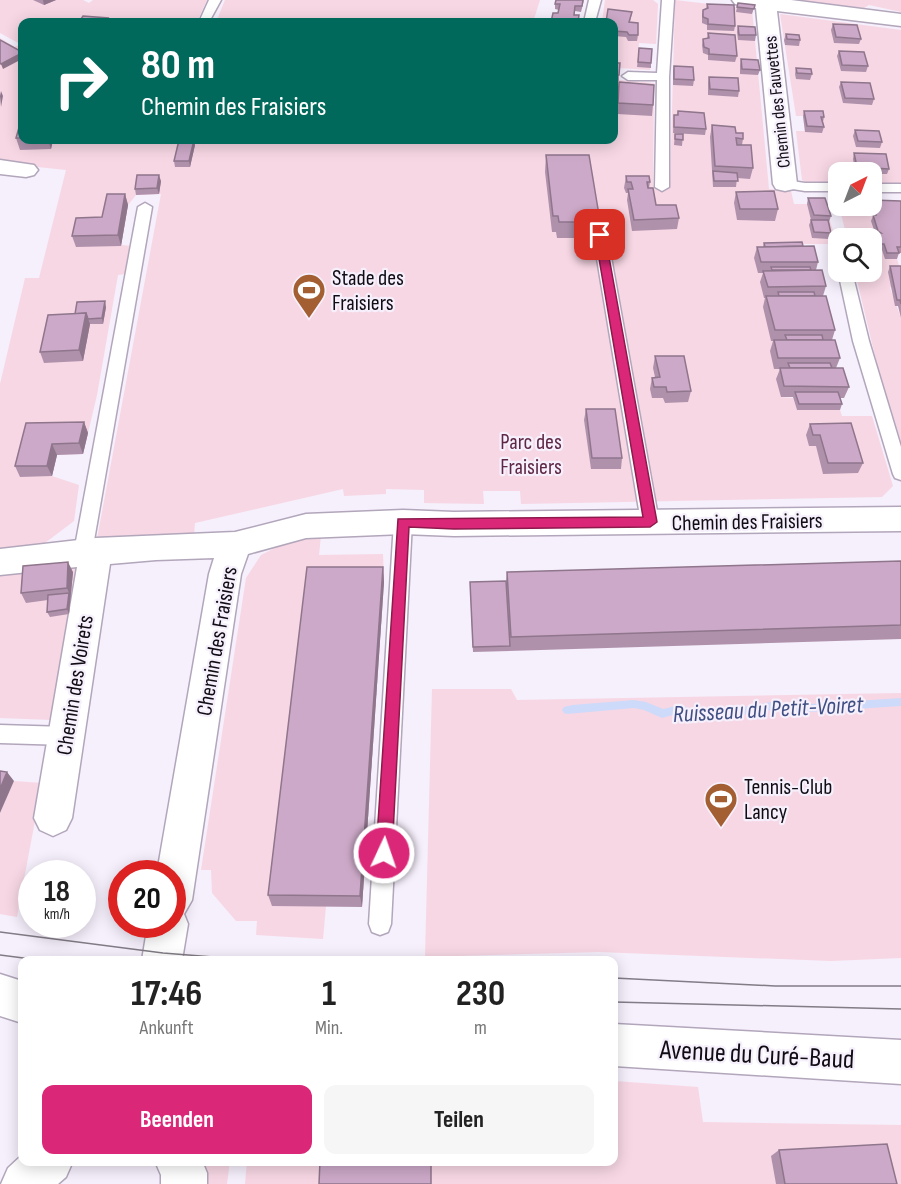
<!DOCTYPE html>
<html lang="de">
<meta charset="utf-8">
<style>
body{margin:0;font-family:"Sofia Sans Condensed",sans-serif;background:#f6f6f6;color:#222;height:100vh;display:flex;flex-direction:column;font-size:22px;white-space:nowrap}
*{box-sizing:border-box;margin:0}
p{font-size:20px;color:#767676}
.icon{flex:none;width:33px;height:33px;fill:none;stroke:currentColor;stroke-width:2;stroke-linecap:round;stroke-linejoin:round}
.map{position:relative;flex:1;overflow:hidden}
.side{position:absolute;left:18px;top:956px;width:600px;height:210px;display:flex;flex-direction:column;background:#fff;border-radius:12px;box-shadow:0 3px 15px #0003}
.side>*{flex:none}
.guide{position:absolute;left:18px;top:18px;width:600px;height:126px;border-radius:12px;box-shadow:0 3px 15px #0003;background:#00695c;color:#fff;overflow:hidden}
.needle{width:39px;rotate:42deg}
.controls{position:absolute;left:828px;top:162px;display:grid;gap:12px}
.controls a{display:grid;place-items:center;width:54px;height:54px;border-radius:12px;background:#fff;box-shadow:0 3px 15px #0003;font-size:30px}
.speed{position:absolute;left:18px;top:860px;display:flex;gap:12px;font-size:30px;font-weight:700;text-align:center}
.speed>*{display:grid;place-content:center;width:78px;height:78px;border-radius:50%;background:#fff;box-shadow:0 3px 15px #0003;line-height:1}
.speed small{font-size:15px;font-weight:400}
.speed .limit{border:9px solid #d22;background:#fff;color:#111}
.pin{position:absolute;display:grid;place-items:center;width:51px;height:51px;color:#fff;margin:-26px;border-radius:12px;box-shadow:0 3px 9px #0006}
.me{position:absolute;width:66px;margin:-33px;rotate:3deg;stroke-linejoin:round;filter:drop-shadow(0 0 4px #0008)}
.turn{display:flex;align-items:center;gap:21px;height:126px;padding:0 24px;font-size:27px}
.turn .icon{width:78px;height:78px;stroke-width:2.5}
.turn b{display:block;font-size:42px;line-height:51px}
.eta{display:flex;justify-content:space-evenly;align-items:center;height:102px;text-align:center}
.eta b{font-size:36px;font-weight:700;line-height:42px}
.button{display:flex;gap:12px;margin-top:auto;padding:12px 24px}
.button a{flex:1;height:69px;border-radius:12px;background:#db2777;color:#fff;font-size:24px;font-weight:700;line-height:69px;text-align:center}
.button a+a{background:#f6f6f6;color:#222}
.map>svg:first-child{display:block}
</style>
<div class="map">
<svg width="901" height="1184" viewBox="0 0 901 1184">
<rect width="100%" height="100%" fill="#f6effc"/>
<g fill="#f7d7e4">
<path d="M0 0H83L89 3 93 0H207L197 22H22V140H614V22H602L605 0H653L658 4 656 44 639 43 638 53 651 54 650 70 619 68V80L654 83 653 187H670L675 0 752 9 769 189 791 191 794 204H825L837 244H800L770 273 779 307H763L784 341 786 369 781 397 793 398 797 410H840L842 416H872L893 486 882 497 521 504 520 491H483L484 504 424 503V490L386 489V494L344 496 343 489 195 523 194 535 97 539 161 194 136 195 128 205 121 245 133 246 126 274 118 275 97 395 83 454 57 455 52 476 79 485 74 521 41 546 0 553V384L25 278H39L66 170 0 163V38L15 47 20 44 0 33Z"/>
<path d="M225 0H540L533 22H216Z"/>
<path d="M794 0H901V12L869 5 864 8Z"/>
<path d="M780 14 901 30V185H872V172H838V184L807 183 802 180 796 131H805L803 116H796Z"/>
<path d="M872 191H880L884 207 870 206 879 239 847 238 839 206H872Z"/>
<path d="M872 248 882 250 885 258 897 259 901 272 890 288 901 318V441L881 381 855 272H872Z"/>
<path d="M321 536 319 555 383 554 384 582 310 581 272 906H326L323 939 256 935 257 921H236L212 893 211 870H201L246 578 261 555 287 542Z"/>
<path d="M80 567 52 720 0 718V569Z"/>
<path d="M432 689H511L517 700 901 693V958L831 961 599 952 425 957Z"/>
<path d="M14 781 42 783 17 917 0 914V813Z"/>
<path d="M614 1081 698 1087 703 1122 901 1125V1184H245L247 1161H614Z"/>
<path d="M200 1161H230L227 1184H204Z"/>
</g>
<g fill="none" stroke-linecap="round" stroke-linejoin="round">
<path fill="#cedafa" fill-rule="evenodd" d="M901 698V706L795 713 771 710 714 720H699L680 713 662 718 644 710 634 708 567 714 564 713 562 710 564 707 572 705 634 700 646 702 663 709 680 705 699 711 714 712 771 702 795 705Z"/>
<defs>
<g id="service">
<path d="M209 0H221L209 22H199Z"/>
<path d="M589 0H601L595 22H584Z"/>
<path d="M662 0H674L669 77V187L662 191 655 187 657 80H628L622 76 628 72 657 73Z"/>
<path d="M785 180 805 183H838V191H805L780 187 778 184Z"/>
<rect x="872" y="184" width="29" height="8"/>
<path d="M145 203 152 207 92 552 89 557 83 559 77 557 74 552 138 207Z"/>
<path d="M600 231 607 235 659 522 656 527 650 529 644 527 641 522 593 235Z"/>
<path d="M838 271 852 272 869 341 901 447V480L895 478 893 474 853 341Z"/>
<path d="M403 515 409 517 412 522 391 924 388 932 380 935 372 932 369 924 394 522 397 517Z"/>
<path d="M0 725 66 727 73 730 76 736 73 742 66 745 0 743Z"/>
</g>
<g id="minor">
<path d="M732 0H791L901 14V26L777 11 797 184 794 189 785 191 776 189 773 184 756 8 735 4Z"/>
<path d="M0 160 34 165 38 170 34 175 26 177 0 174Z"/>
<path d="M901 507V531L454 536 403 534 306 538 248 554 241 574 192 900 184 914 188 924 182 960H142L148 924H172V873H157L209 574 214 558 156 560 110 564 72 818 66 830 53 836 40 830 34 818 77 567 0 575V549L96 538 235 532 306 514 403 510 454 512Z"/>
<path d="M22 1155V1161H73L66 1177 58 1184H1L8 1168Z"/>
<path d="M155 1161H202L207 1173V1184H161V1175Z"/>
</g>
<g id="tertiary">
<path d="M0 974 22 981V1023L0 1016Z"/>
<path d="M614 1024 901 1040V1084L614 1066Z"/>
</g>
</defs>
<use href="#service" stroke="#b2a6bb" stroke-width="3"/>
<use href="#minor" stroke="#b2a6bb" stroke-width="3"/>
<use href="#tertiary" stroke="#b2a6bb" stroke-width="3"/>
<use href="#service" fill="#fff" fill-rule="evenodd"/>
<use href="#minor" fill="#fff" fill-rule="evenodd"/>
<use href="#tertiary" fill="#fff" fill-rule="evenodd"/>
<g stroke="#827c86" stroke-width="1.5">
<path d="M0 932 163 953 251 960"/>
<path d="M0 955 39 960"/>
<path d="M614 978 775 986H901"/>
<path d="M614 1002 901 1009"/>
</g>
</g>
<g fill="#af91ac">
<path d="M33 0H56L44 5Z"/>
<path d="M584 0 581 12 575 11 574 15H579V22H551L558 13 559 10 555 9V4Z"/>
<path d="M738 3 755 5 752 14 736 12Z"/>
<path d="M707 4 735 26 734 31 707 30V25L702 23V15L703 10 706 9Z"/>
<path d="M632 12 630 22 638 35 637 41H628L626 37 614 36V22Z"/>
<path d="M833 24 861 39 859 44 834 43 831 30Z"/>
<path d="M738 26 756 35 755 41 738 40 737 32Z"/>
<path d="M708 33 737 56 735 62 708 60V55L703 53 702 45 703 39 707 38Z"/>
<path d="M786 34 800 40 799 46 785 45 784 40Z"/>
<path d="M639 48 651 63V68L637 67Z"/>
<path d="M839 51 868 66 866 72 841 71 837 56Z"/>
<path d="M741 59 760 70 758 75 740 74V65Z"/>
<path d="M614 63 619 75V81L614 80Z"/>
<path d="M674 66 694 80 693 86 673 85V72Z"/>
<path d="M796 68 812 74 810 80 796 79 795 74Z"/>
<path d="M709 77 739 91 738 97 708 95V83Z"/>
<path d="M619 82 653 105 652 116 617 114Z"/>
<path d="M841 82 874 99 872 105 843 103 839 87Z"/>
<path d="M678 111 706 129 705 135 673 133 674 115H677Z"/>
<path d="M804 111 824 117 823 122 824 127 822 133 805 132 803 116Z"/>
<path d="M22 117V140H53L51 149 20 150 16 138Z"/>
<path d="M712 125 736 133 743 139 742 145 753 168 750 179 737 178 736 187H713L710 137Z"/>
<path d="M855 130 882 142 880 148 856 147 853 136Z"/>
<path d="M675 134H683L682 146 674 145Z"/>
<path d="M195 145 190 167H175L174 161Z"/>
<path d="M854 153 889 169 887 174H872V172H855L853 159Z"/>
<path d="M546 155 599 215 597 231 586 232 585 238H557L556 232H552L545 172Z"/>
<path d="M626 176 650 182 649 188 656 205 679 218 677 229 632 231 627 200 628 193H626L624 188Z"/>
<path d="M161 181 159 194 136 195 135 189Z"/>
<path d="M736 192 778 209 775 221 737 220 734 203Z"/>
<path d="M125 194 128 205 121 246 76 247 72 236 102 217Z"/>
<path d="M808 198 831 216 829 222 831 233 829 239 812 238 809 225 811 220 807 204Z"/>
<path d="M872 200 901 201V253H899L897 259H885L882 250H875L872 247V238H867L869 233H875L871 221 873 216 870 206H872Z"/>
<path d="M764 243 803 246 818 262 816 270 826 286 823 296 835 330 832 340 840 358 836 368 849 387 844 398H840L842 404 840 410H797L793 397H781L776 379 780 369H774L770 351 773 341H771L763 307 765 298H764L760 282 763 273H758L754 258 757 247H763Z"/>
<path d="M890 266H901V318L898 306H895L888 272Z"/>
<path d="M106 307 103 324H90L83 361 44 363 40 352 75 314Z"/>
<path d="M655 356 691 391 688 402 665 403 663 398H652L650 389 652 378 655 377 653 368Z"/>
<path d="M586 409 622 458 621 469H591L584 420Z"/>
<path d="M84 422 88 433 83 454 57 455 52 476 20 477 15 466Z"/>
<path d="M810 424 863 463 858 473 823 474 816 446H809L806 435Z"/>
<path d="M901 561V639L473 652 470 587 506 581 507 572Z"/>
<path d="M383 567 384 582 362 907 272 906 268 895Z"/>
<path d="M73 572 69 614 50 617 47 612 48 600 26 603 21 593Z"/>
<path d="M779 1150 897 1184H776L771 1156Z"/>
</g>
<g fill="#8f768c">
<path d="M43 0H56L44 5Z"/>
<path d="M22 53V59L3 69 1 64Z"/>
<path d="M1 91 3 96 1 107 0 96Z"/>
<path d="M48 140H53L51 149Z"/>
<path d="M194 140 195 145 190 167 189 161Z"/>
<path d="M159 175 161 181 159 194 157 188Z"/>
<path d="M125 194 128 205 121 246 118 235Z"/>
<path d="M105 301 106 307 103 324 102 318Z"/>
<path d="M86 313 90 324 83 361 79 350Z"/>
<path d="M84 422 88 433 83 454 79 443Z"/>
<path d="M52 444 57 455 52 476 47 466Z"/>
<path d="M68 562 73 572 69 614 67 609 69 593 67 588Z"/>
<path d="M383 567 384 582 362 907 360 896Z"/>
<path d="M7 772 14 781 0 813V789Z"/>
</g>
<g fill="#cca9c8" stroke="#8f768c" stroke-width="1.5">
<path d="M556 0H583L582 6H575L574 15H579L578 22H551L553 13H558L560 4H555Z"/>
<path d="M738 3 755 5 754 9 737 7Z"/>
<path d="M707 4 734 5 735 26 708 24V19L703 17V10L708 8Z"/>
<path d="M608 9 632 12 629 22 638 23V35H629L627 32 614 31V22H606Z"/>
<path d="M83 16 108 18 105 22H79Z"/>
<path d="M833 24 857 25 861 39 836 37Z"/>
<path d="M738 26 755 27 756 35H739Z"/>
<path d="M708 33 735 35 737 56 709 54V49L704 47 703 39 709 38Z"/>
<path d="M786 34 799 35 800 40 787 39Z"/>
<path d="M0 40 22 52V53L1 64 0 63Z"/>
<path d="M639 48 652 49 651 63 638 62Z"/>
<path d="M839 51 864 52 868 66 842 65Z"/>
<path d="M741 59 758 60 760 70 742 69Z"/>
<path d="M614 63H620L619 75H614Z"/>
<path d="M674 66 693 67 694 80 674 79Z"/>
<path d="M796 68 811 69 812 74 797 73Z"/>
<path d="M709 77 738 78 739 91 710 89Z"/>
<path d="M619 82 654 85 653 105 618 103Z"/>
<path d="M841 82 870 83 874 99 845 98Z"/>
<path d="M678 111 704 113 706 129 674 127V115H678Z"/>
<path d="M804 111H823L824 117H821L824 127 807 126Z"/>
<path d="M22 117V138H16Z"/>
<path d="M712 125 735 127 736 133H743V139L736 138 737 145H751L753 168 715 166Z"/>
<path d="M855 130 879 131 882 142 858 141Z"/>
<path d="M675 134H683V140L675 139Z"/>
<path d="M179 140H194L189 161H174Z"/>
<path d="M854 153 886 154 889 169 857 167Z"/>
<path d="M546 155H589L599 215H586L587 222H559L558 216H553Z"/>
<path d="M713 171 737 173 738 181H714Z"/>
<path d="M137 175H159L157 188 135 189Z"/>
<path d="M626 176H649L650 182H647L648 188H653L656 205H676L679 218 634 220 628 189H633L631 182H627Z"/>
<path d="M774 191 778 209H740L736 192Z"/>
<path d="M107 194H125L118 235 72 236 76 218 102 217Z"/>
<path d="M808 198H825L831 216 814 215Z"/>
<path d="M872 200 901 201V247H897L899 253H887L884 244H877L871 238 869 233H881L878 231 873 215H876Z"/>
<path d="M811 220H828L831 233 814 232Z"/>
<path d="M802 242 803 246 765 247 764 243Z"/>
<path d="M814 246 818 262H761L757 247Z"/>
<path d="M890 266H901V304L900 300H897Z"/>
<path d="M771 267H810L811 270H772Z"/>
<path d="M822 270 826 286 768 287 763 271Z"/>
<path d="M778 292H814L815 296H779Z"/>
<path d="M766 296H826L835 330H775Z"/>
<path d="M105 301 102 318 88 319 86 313 75 314 77 302Z"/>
<path d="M86 313 79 350 40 352 48 315Z"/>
<path d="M785 335H822L823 340H787Z"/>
<path d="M774 340H835L840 358H778Z"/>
<path d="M655 356H684L691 391 667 392 666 387H654L652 378 660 377Z"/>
<path d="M788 363H830L832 368H790Z"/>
<path d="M780 368H843L849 387 784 386Z"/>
<path d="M795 392H838L842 404H799Z"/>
<path d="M586 409H615L622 458H592Z"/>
<path d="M84 422 79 443 52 444 47 466H15L26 423Z"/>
<path d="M851 423 863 463H828L820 435H813L810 424Z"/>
<path d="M901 561V625L511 637 507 572Z"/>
<path d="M68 562 67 588 21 593 23 566Z"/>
<path d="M307 567H383L360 896 268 895Z"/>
<path d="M506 581 510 646 473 647 470 582Z"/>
<path d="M69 593 67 609 47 612 48 595Z"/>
<path d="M0 771 7 772 0 789Z"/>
<path d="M887 1144 897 1184H785L779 1150Z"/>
<path d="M320 1161H431V1184H319Z"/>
</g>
<path fill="#db2777" stroke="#8e194d" stroke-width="1.5" d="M600 232 605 235 657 522 650 527 454 529 409 527 392 853 389 859 384 861 378 859 376 853 398 519 643 517 595 235Z"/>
<defs>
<symbol id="stadium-pin" viewBox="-11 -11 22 30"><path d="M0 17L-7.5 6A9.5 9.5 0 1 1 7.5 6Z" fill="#a35e31" stroke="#f6effc"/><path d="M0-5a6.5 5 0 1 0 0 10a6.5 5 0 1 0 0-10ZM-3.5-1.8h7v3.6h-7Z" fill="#fff"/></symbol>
</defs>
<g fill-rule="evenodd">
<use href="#stadium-pin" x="290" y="271" width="38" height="52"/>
<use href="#stadium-pin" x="702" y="780" width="38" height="52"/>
</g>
<g text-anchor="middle" stroke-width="4.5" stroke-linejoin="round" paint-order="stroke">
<g font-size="18" fill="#100c13" stroke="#f6effc">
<text transform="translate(777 102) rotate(-96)" y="6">Chemin des Fauvettes</text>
</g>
<g font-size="22" fill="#100c13" stroke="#f6effc" text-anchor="start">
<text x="332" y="285">Stade des<tspan x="332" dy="25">Fraisiers</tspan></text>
<text x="744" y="794">Tennis-Club<tspan x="744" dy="25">Lancy</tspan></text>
</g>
<g font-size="22" fill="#5e2743" stroke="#f6effc">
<text x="531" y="449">Parc des<tspan x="531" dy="25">Fraisiers</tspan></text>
</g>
<g font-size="22" fill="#100c13" stroke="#f6effc">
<text transform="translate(747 521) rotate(-1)" y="8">Chemin des Fraisiers</text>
<text transform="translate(216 641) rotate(-80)" y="8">Chemin des Fraisiers</text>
<text transform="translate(74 685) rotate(-81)" y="8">Chemin des Voirets</text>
</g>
<g font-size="24" font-style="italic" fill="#3f4f83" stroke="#f6effc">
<text transform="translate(768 709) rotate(-3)" y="8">Ruisseau du Petit-Voiret</text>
</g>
<g font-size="27" fill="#100c13" stroke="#f6effc">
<text transform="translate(757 1054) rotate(3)" y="9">Avenue du Curé-Baud</text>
</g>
</g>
</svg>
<div class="controls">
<a><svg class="needle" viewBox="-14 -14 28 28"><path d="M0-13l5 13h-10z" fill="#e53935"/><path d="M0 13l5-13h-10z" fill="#767676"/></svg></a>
<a><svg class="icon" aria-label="search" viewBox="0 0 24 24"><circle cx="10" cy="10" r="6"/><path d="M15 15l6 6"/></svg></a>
</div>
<div class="speed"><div>18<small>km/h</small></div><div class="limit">20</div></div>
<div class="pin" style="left:600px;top:235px;background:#d93025"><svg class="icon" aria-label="arrive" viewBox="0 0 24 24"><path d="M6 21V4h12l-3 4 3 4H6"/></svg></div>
<svg class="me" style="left:384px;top:853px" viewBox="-20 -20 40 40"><circle r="17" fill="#db2777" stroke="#fff" stroke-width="3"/><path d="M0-11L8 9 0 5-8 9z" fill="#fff"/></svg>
<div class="guide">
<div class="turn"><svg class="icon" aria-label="right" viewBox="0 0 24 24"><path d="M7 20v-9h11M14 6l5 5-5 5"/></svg><div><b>80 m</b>Chemin des Fraisiers</div></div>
</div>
<section class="side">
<div class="eta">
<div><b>17:46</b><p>Ankunft</p></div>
<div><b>1</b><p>Min.</p></div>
<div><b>230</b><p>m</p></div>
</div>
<div class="button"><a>Beenden</a><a>Teilen</a></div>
</section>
</div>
